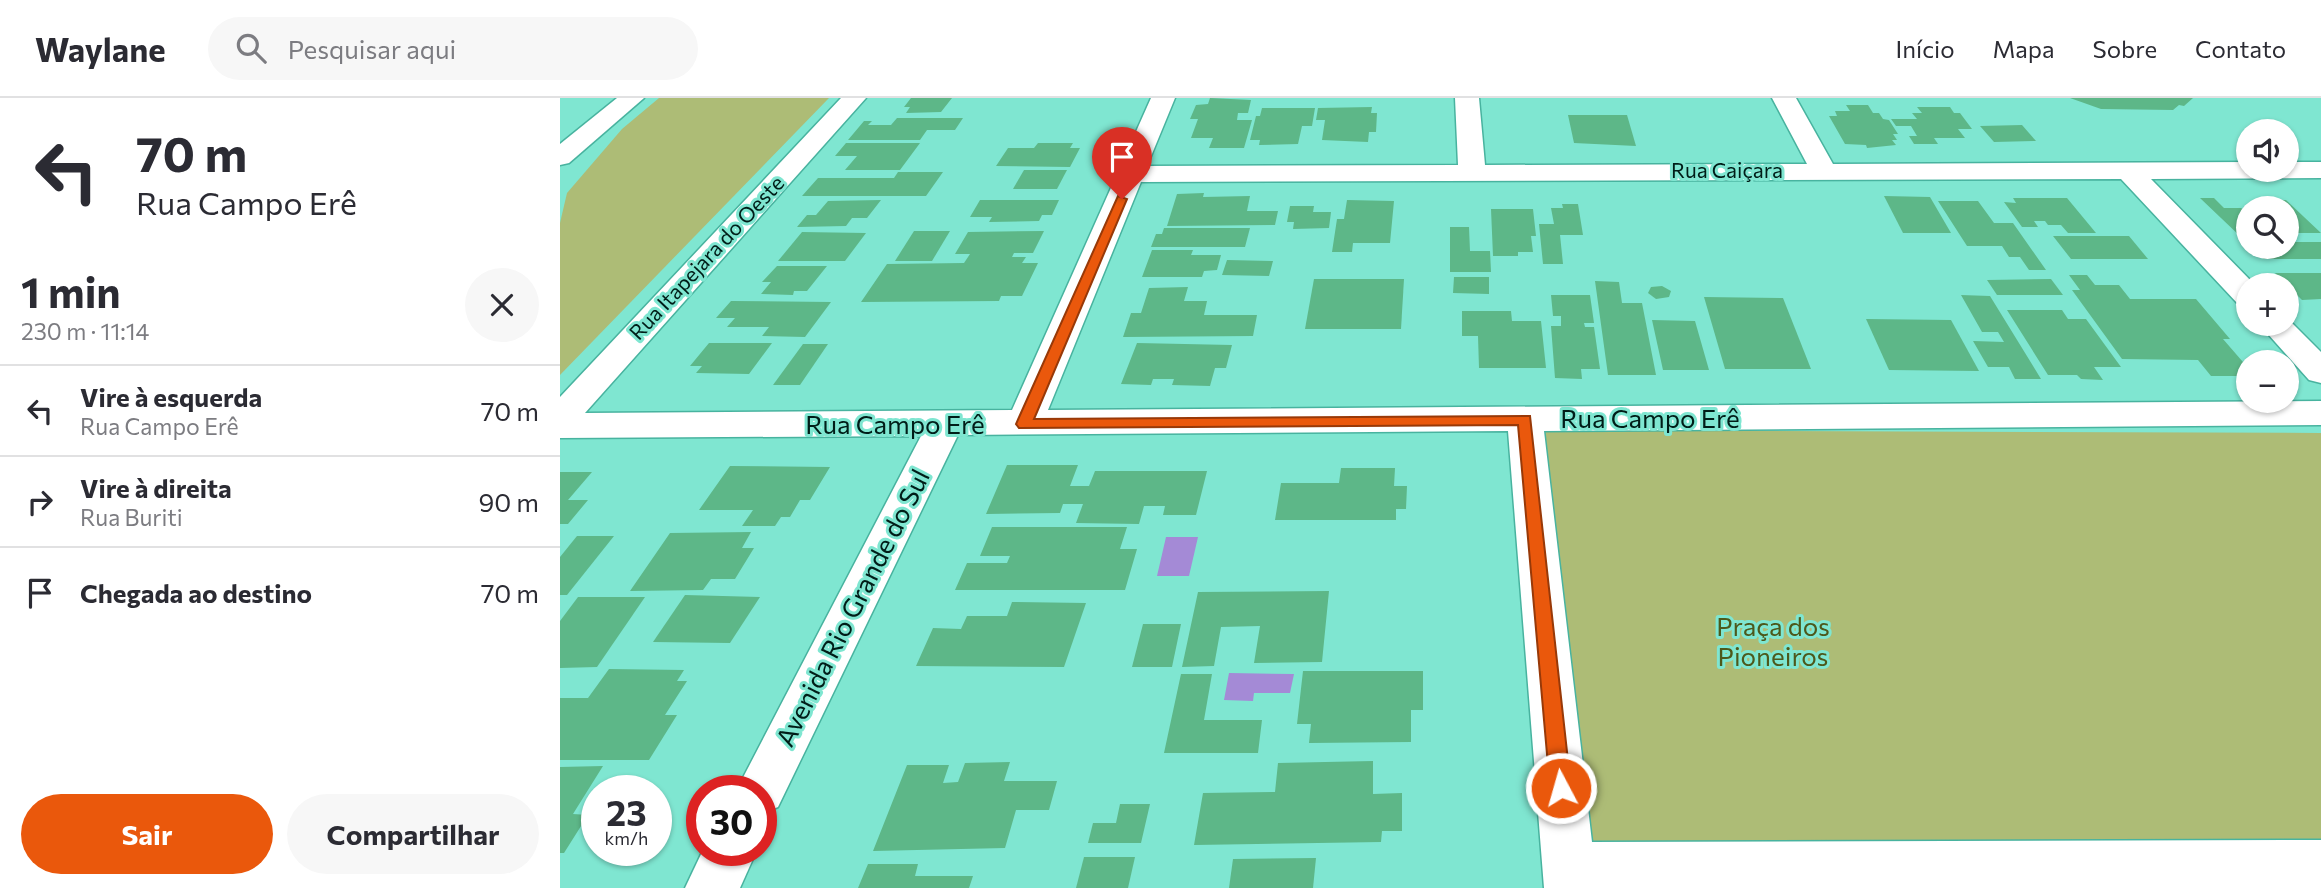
<!DOCTYPE html>
<html lang="pt">
<meta charset="utf-8">
<style>
body{margin:0;font-family:Commissioner,sans-serif;background:#f7f7f7;color:#2b2b33;height:100vh;display:flex;flex-direction:column;font-size:26px;white-space:nowrap}
*{box-sizing:border-box;margin:0}
p{font-size:23px;color:#7c7c81}
.icon{flex:none;width:38px;height:38px;fill:none;stroke:currentColor;stroke-width:2;stroke-linecap:round;stroke-linejoin:round}
.map{position:relative;flex:1;overflow:hidden}
.details{display:flex;flex-direction:column;background:#fff;width:560px}
.details>*{flex:none}
.hud{background:#fff;color:#2b2b33;overflow:hidden}
.tools{position:absolute;left:1676px;top:21px;display:grid;gap:14px}
.tools a{display:grid;place-items:center;width:63px;height:63px;border-radius:50%;background:#fff;box-shadow:0 2px 5px #0004;font-size:35px}
.speed{position:absolute;left:21px;top:677px;display:flex;gap:14px;font-size:35px;font-weight:700;text-align:center}
.speed>*{display:grid;place-content:center;width:91px;height:91px;border-radius:50%;background:#fff;box-shadow:0 2px 5px #0004;line-height:1}
.speed small{font-size:18px;font-weight:400}
.speed .limit{border:10px solid #d22;background:#fff;color:#111}
.pin{position:absolute;display:grid;place-items:center;width:60px;height:60px;color:#fff;margin:-72px -30px;border-radius:50% 50% 50% 0;rotate:-45deg;box-shadow:0 0 7px #0007}
.pin .icon{rotate:45deg}
.me{position:absolute;width:77px;margin:-38px;rotate:354deg;stroke-linejoin:round;filter:drop-shadow(0 0 5px #0008)}
.turn{display:flex;align-items:center;gap:24px;height:147px;padding:0 21px;font-size:32px}
.turn .icon{width:91px;height:91px;stroke-width:2.5}
.turn b{display:block;font-size:49px;line-height:60px}
.round{display:grid;place-items:center;flex:none;width:74px;height:74px;border-radius:37px;background:#f7f7f7}
.overview{display:flex;align-items:center;justify-content:space-between;height:119px;padding:0 21px}
h1{font-size:42px;font-weight:700;line-height:52px}
.primary-button{display:flex;gap:14px;margin-top:auto;padding:14px 21px}
.primary-button a{flex:1;height:80px;border-radius:42px;background:#ea580c;color:#fff;font-size:28px;font-weight:700;line-height:80px;text-align:center}
.primary-button a+a{background:#f7f7f7;color:#2b2b33}
ul{padding:0;list-style:none}
li{display:flex;align-items:center;gap:21px;height:91px;padding:0 21px;border-top:2px solid #e1e1e2}
li div{flex:1}
li b{display:block;font-size:26px}
li em{font-style:normal}
header{display:flex;align-items:center;gap:42px;box-sizing:border-box;height:98px;padding:0 35px;background:#fff;border-bottom:2px solid #e1e1e2}
header strong{font-size:33px}
nav{display:flex;gap:38px;margin-inline-start:auto;font-size:24px}
.search{width:490px;height:63px;background:#f7f7f7;display:flex;align-items:center;gap:18px;box-sizing:border-box;padding:0 24px;border-radius:38px;color:#7c7c81;font-size:26px}
main{display:flex;flex:1;min-height:0}
.map>svg:first-child{display:block}
</style>
<header>
<strong>Waylane</strong>
<div class="search"><svg class="icon" aria-label="search" viewBox="0 0 24 24"><circle cx="10" cy="10" r="6"/><path d="M15 15l6 6"/></svg>Pesquisar aqui</div>
<nav><a>Início</a><a>Mapa</a><a>Sobre</a><a>Contato</a></nav>
</header>
<main>
<section class="details">
<div class="hud">
<div class="turn"><svg class="icon" aria-label="left" viewBox="0 0 24 24"><path d="M17 20v-9H6M10 6l-5 5 5 5"/></svg><div><b>70 m</b>Rua Campo Erê</div></div>
</div>
<div class="overview"><div><h1>1 min</h1><p>230 m · 11:14</p></div><a class="round"><svg class="icon" aria-label="close" viewBox="0 0 24 24"><path d="M6 6l12 12M18 6L6 18"/></svg></a></div>
<ul>
<li><svg class="icon" aria-label="left" viewBox="0 0 24 24"><path d="M17 20v-9H6M10 6l-5 5 5 5"/></svg><div><b>Vire à esquerda</b><p>Rua Campo Erê</p></div><em>70 m</em></li>
<li><svg class="icon" aria-label="right" viewBox="0 0 24 24"><path d="M7 20v-9h11M14 6l5 5-5 5"/></svg><div><b>Vire à direita</b><p>Rua Buriti</p></div><em>90 m</em></li>
<li><svg class="icon" aria-label="arrive" viewBox="0 0 24 24"><path d="M6 21V4h12l-3 4 3 4H6"/></svg><div><b>Chegada ao destino</b></div><em>70 m</em></li>
</ul>
<div class="primary-button"><a>Sair</a><a>Compartilhar</a></div>
</section>
<div class="map">
<svg width="1761" height="790" viewBox="0 0 1761 790">
<rect width="100%" height="100%" fill="#7fe6d1"/>
<g fill="#adbc76">
<path d="M99 0H269L0 277V125L7 95 62 31Z"/>
<path d="M978 332 1761 335V754L1023 755Z"/>
</g>
<g fill="#a48ad6">
<path d="M606 439H638L629 478H597Z"/>
<path d="M669 575 734 576 730 595H694L693 603 664 602Z"/>
</g>
<g fill="#5db788">
<path d="M351 0H392L381 14 346 15 350 9H344Z"/>
<path d="M650 0 691 2 688 15H678L677 22H692L684 50H649L653 40H631L638 21H630L636 7 648 6Z"/>
<path d="M1510 0H1633L1624 8 1619 7 1613 12 1541 11Z"/>
<path d="M1286 7H1308L1313 15H1319L1323 21 1329 22 1338 36H1333L1337 42H1332L1336 47 1307 50 1306 47 1285 46 1269 18H1277L1275 13H1290Z"/>
<path d="M812 9 811 15H817L816 34H809L808 44 762 42 765 22H756L758 10Z"/>
<path d="M1357 9H1390L1394 15H1400L1412 31H1398L1405 40H1374L1378 46H1354L1349 38H1357L1351 28H1336L1331 21H1357L1352 15H1362Z"/>
<path d="M702 10H755L752 28H742L738 46 699 47 700 42H690L696 18H700Z"/>
<path d="M1008 17H1067L1076 48 1014 45Z"/>
<path d="M337 20H403L395 32H367L360 42H288L304 23H312L308 27H331Z"/>
<path d="M1462 27 1476 43 1434 44 1420 28Z"/>
<path d="M286 45H360L340 72H285L297 58H275Z"/>
<path d="M478 45H513L510 50H520L510 69 436 68 448 50H474Z"/>
<path d="M464 72H507L497 91H453Z"/>
<path d="M338 74H383L366 98H242L258 80H334Z"/>
<path d="M644 95 643 99 690 98 687 113H718L715 127 607 128 617 96Z"/>
<path d="M1324 98 1370 99 1391 135H1343Z"/>
<path d="M1453 100H1507L1536 135H1508L1501 127H1488L1485 123H1474L1478 129H1462L1444 104 1456 105Z"/>
<path d="M1640 100H1654L1664 110H1681L1689 115V140H1682Z"/>
<path d="M321 102 307 120H292L286 128 237 129 247 117H256L268 103Z"/>
<path d="M420 102H499L492 117H482L479 123 429 124 432 119H410Z"/>
<path d="M787 102 834 103 830 145H793L792 154H772L777 121H784Z"/>
<path d="M1708 102H1726L1761 135H1727V110H1717Z"/>
<path d="M1378 103H1418L1434 125H1453L1486 172H1469L1460 159H1449L1442 148H1407Z"/>
<path d="M1002 106H1018L1023 137H1000L1003 166H983L979 126H994L991 110H1003Z"/>
<path d="M730 108H754L753 114H771L769 130 733 131 734 124H727Z"/>
<path d="M931 111H973L976 138H971L973 154H958V158H933Z"/>
<path d="M890 129H909L910 153H930L931 174H890Z"/>
<path d="M604 130H690L685 149H591L596 136H602Z"/>
<path d="M354 133H390L372 163H335Z"/>
<path d="M484 133 473 155H454L452 159H466L462 165H478L462 198H441L439 203 301 204 327 166 404 165 410 156H395L408 134Z"/>
<path d="M242 134 306 135 285 163H218Z"/>
<path d="M1493 138H1569L1588 161H1511Z"/>
<path d="M1727 144H1761V161H1704L1692 149H1727Z"/>
<path d="M592 152H633L631 157H661L657 172 644 173 642 179H582Z"/>
<path d="M667 162 713 163 709 178 662 177Z"/>
<path d="M217 168H267L247 193H234L233 197 201 196 211 184H202Z"/>
<path d="M1715 175H1761V201L1742 202Z"/>
<path d="M1509 177H1527L1535 187H1559L1570 201H1636L1670 241H1663L1689 271V278H1651L1638 262 1562 261 1512 192H1520Z"/>
<path d="M894 179H929V196L893 195Z"/>
<path d="M754 181H844L841 231H745Z"/>
<path d="M1491 181 1503 197H1437L1427 182Z"/>
<path d="M1035 183 1059 184 1062 205H1082L1096 277H1048Z"/>
<path d="M1102 188 1111 193 1109 199 1096 201 1088 195 1091 189Z"/>
<path d="M628 189 624 203H647L644 217H697L693 238 563 239 571 215H581L589 190Z"/>
<path d="M991 197H1030L1034 225H1024L1025 229H1034L1040 271H1021L1022 281 995 280 991 228H1001V218H993Z"/>
<path d="M1401 197 1430 198 1481 281H1455L1449 269H1428L1413 243 1444 244 1438 234H1422Z"/>
<path d="M1144 199 1223 200 1251 271H1165Z"/>
<path d="M171 203 271 204 245 239 202 238 209 229H167L175 220H156Z"/>
<path d="M1447 212H1502L1508 221H1526L1561 269H1534L1543 282 1521 281 1517 277H1488Z"/>
<path d="M902 213H951L952 223H981L986 270H919L918 238H902Z"/>
<path d="M1306 221 1391 222 1419 273 1329 272Z"/>
<path d="M1092 222 1135 223 1149 272H1103Z"/>
<path d="M149 245H212L189 276 136 275 142 268H130Z"/>
<path d="M577 245 672 247 666 270H655L650 288 612 287 614 281H593L591 287 561 286Z"/>
<path d="M243 246H268L240 287H213Z"/>
<path d="M447 367H518L510 388H529L535 373H647L636 417H603L605 408H584L579 426 516 425 523 406H503L500 415 426 416Z"/>
<path d="M170 368 270 369 250 402H240L230 419H221L215 428H182L193 412H139Z"/>
<path d="M781 370H835L834 388H847L846 411H836V422H715L721 385H779Z"/>
<path d="M0 374H32L8 402H28L8 426H0Z"/>
<path d="M432 429H567L560 451H577L565 492H395L407 465H447L450 458H420Z"/>
<path d="M191 434 182 450H194L175 481H151L143 492 70 493 110 435Z"/>
<path d="M17 438H54L7 497H0V459Z"/>
<path d="M769 493 762 564 694 565 700 528 661 529 654 568 622 569 638 494Z"/>
<path d="M125 497 200 499 170 545 93 544Z"/>
<path d="M18 499H85L37 569 0 570V523Z"/>
<path d="M452 504 526 505 504 569 356 568 373 530 401 531 407 518H447Z"/>
<path d="M583 526H621L612 569H572Z"/>
<path d="M49 571 124 572 117 583H127L105 617H117L89 662H0V600H28Z"/>
<path d="M743 573H863V612H851V644L749 645 751 626H737Z"/>
<path d="M621 576H652L644 622H702L698 655H604Z"/>
<path d="M813 663V696L842 695V733H822L821 744 634 747 643 695 715 694 718 665Z"/>
<path d="M450 664 444 683H497L489 712H456L445 750 313 753 347 667H389L383 685 398 684 405 665Z"/>
<path d="M43 668 13 716 28 717 4 755H0V669Z"/>
<path d="M560 706H590L581 745H528L533 725H556Z"/>
<path d="M524 759H575L568 790H516Z"/>
<path d="M756 760 753 790H669L673 761Z"/>
<path d="M308 766H358L355 778H413L409 790H298Z"/>
</g>
<g fill="none" stroke-linecap="round" stroke-linejoin="round">
<defs>
<g id="street">
<path d="M281 0H306L25 315 452 312 591 0H615L587 68 898 67 895 0H919L925 67 1247 66 1212 0H1236L1273 66 1689 64V72H1727V64H1761V80L1591 81 1695 187H1689V208L1678 206 1561 81 581 84 488 312 1761 303V327L984 333 1032 744 1761 742V790H984L948 333 398 337 218 709 201 716V693H176L361 338 0 340V299Z"/>
<path d="M1727 220 1761 254V285L1749 282 1699 226H1727Z"/>
<path d="M143 752H197L180 790H125Z"/>
</g>
<path id="highway" d="M57 0H84L9 65 0 67V46Z"/>
</defs>
<use href="#street" stroke="#48b39f" stroke-width="3"/>
<use href="#highway" stroke="#48b39f" stroke-width="3"/>
<use href="#street" fill="#fff" fill-rule="evenodd"/>
<use href="#highway" fill="#fff" fill-rule="evenodd"/>
</g>
<path fill="#ea580c" stroke="#983908" stroke-width="2" d="M558 98 567 101 474 321 970 318 1011 690 1008 696 1001 699 993 696 990 690 958 327 459 330 456 326Z"/>
<g text-anchor="middle" stroke-width="6" stroke-linejoin="round" paint-order="stroke">
<g font-size="21" fill="#001d18" stroke="#7fe6d1">
<text x="1167" y="80">Rua Caiçara</text>
<text transform="translate(147 160) rotate(-47)" y="7">Rua Itapejara do Oeste</text>
</g>
<g font-size="26" fill="#001d18" stroke="#7fe6d1">
<text x="1090" y="330">Rua Campo Erê</text>
<text x="335" y="336">Rua Campo Erê</text>
<text transform="translate(293 510) rotate(-63)" y="9">Avenida Rio Grande do Sul</text>
</g>
<g font-size="26" fill="#4d581b" stroke="#7fe6d1">
<text x="1213" y="538">Praça dos<tspan x="1213" dy="30">Pioneiros</tspan></text>
</g>
</g>
</svg>
<div class="tools">
<a><svg class="icon" aria-label="sound" viewBox="0 0 24 24"><path d="M4 9h4l5-4v14l-5-4H4zM17 9q2 3 0 6"/></svg></a>
<a><svg class="icon" aria-label="search" viewBox="0 0 24 24"><circle cx="10" cy="10" r="6"/><path d="M15 15l6 6"/></svg></a>
<a>+</a>
<a>−</a>
</div>
<div class="speed"><div>23<small>km/h</small></div><div class="limit">30</div></div>
<div class="pin" style="left:562px;top:101px;background:#d93025"><svg class="icon" aria-label="arrive" viewBox="0 0 24 24"><path d="M6 21V4h12l-3 4 3 4H6"/></svg></div>
<svg class="me" style="left:1001px;top:690px" viewBox="-20 -20 40 40"><circle r="17" fill="#ea580c" stroke="#fff" stroke-width="3"/><path d="M0-11L8 9 0 5-8 9z" fill="#fff"/></svg>
</div>
</main>
